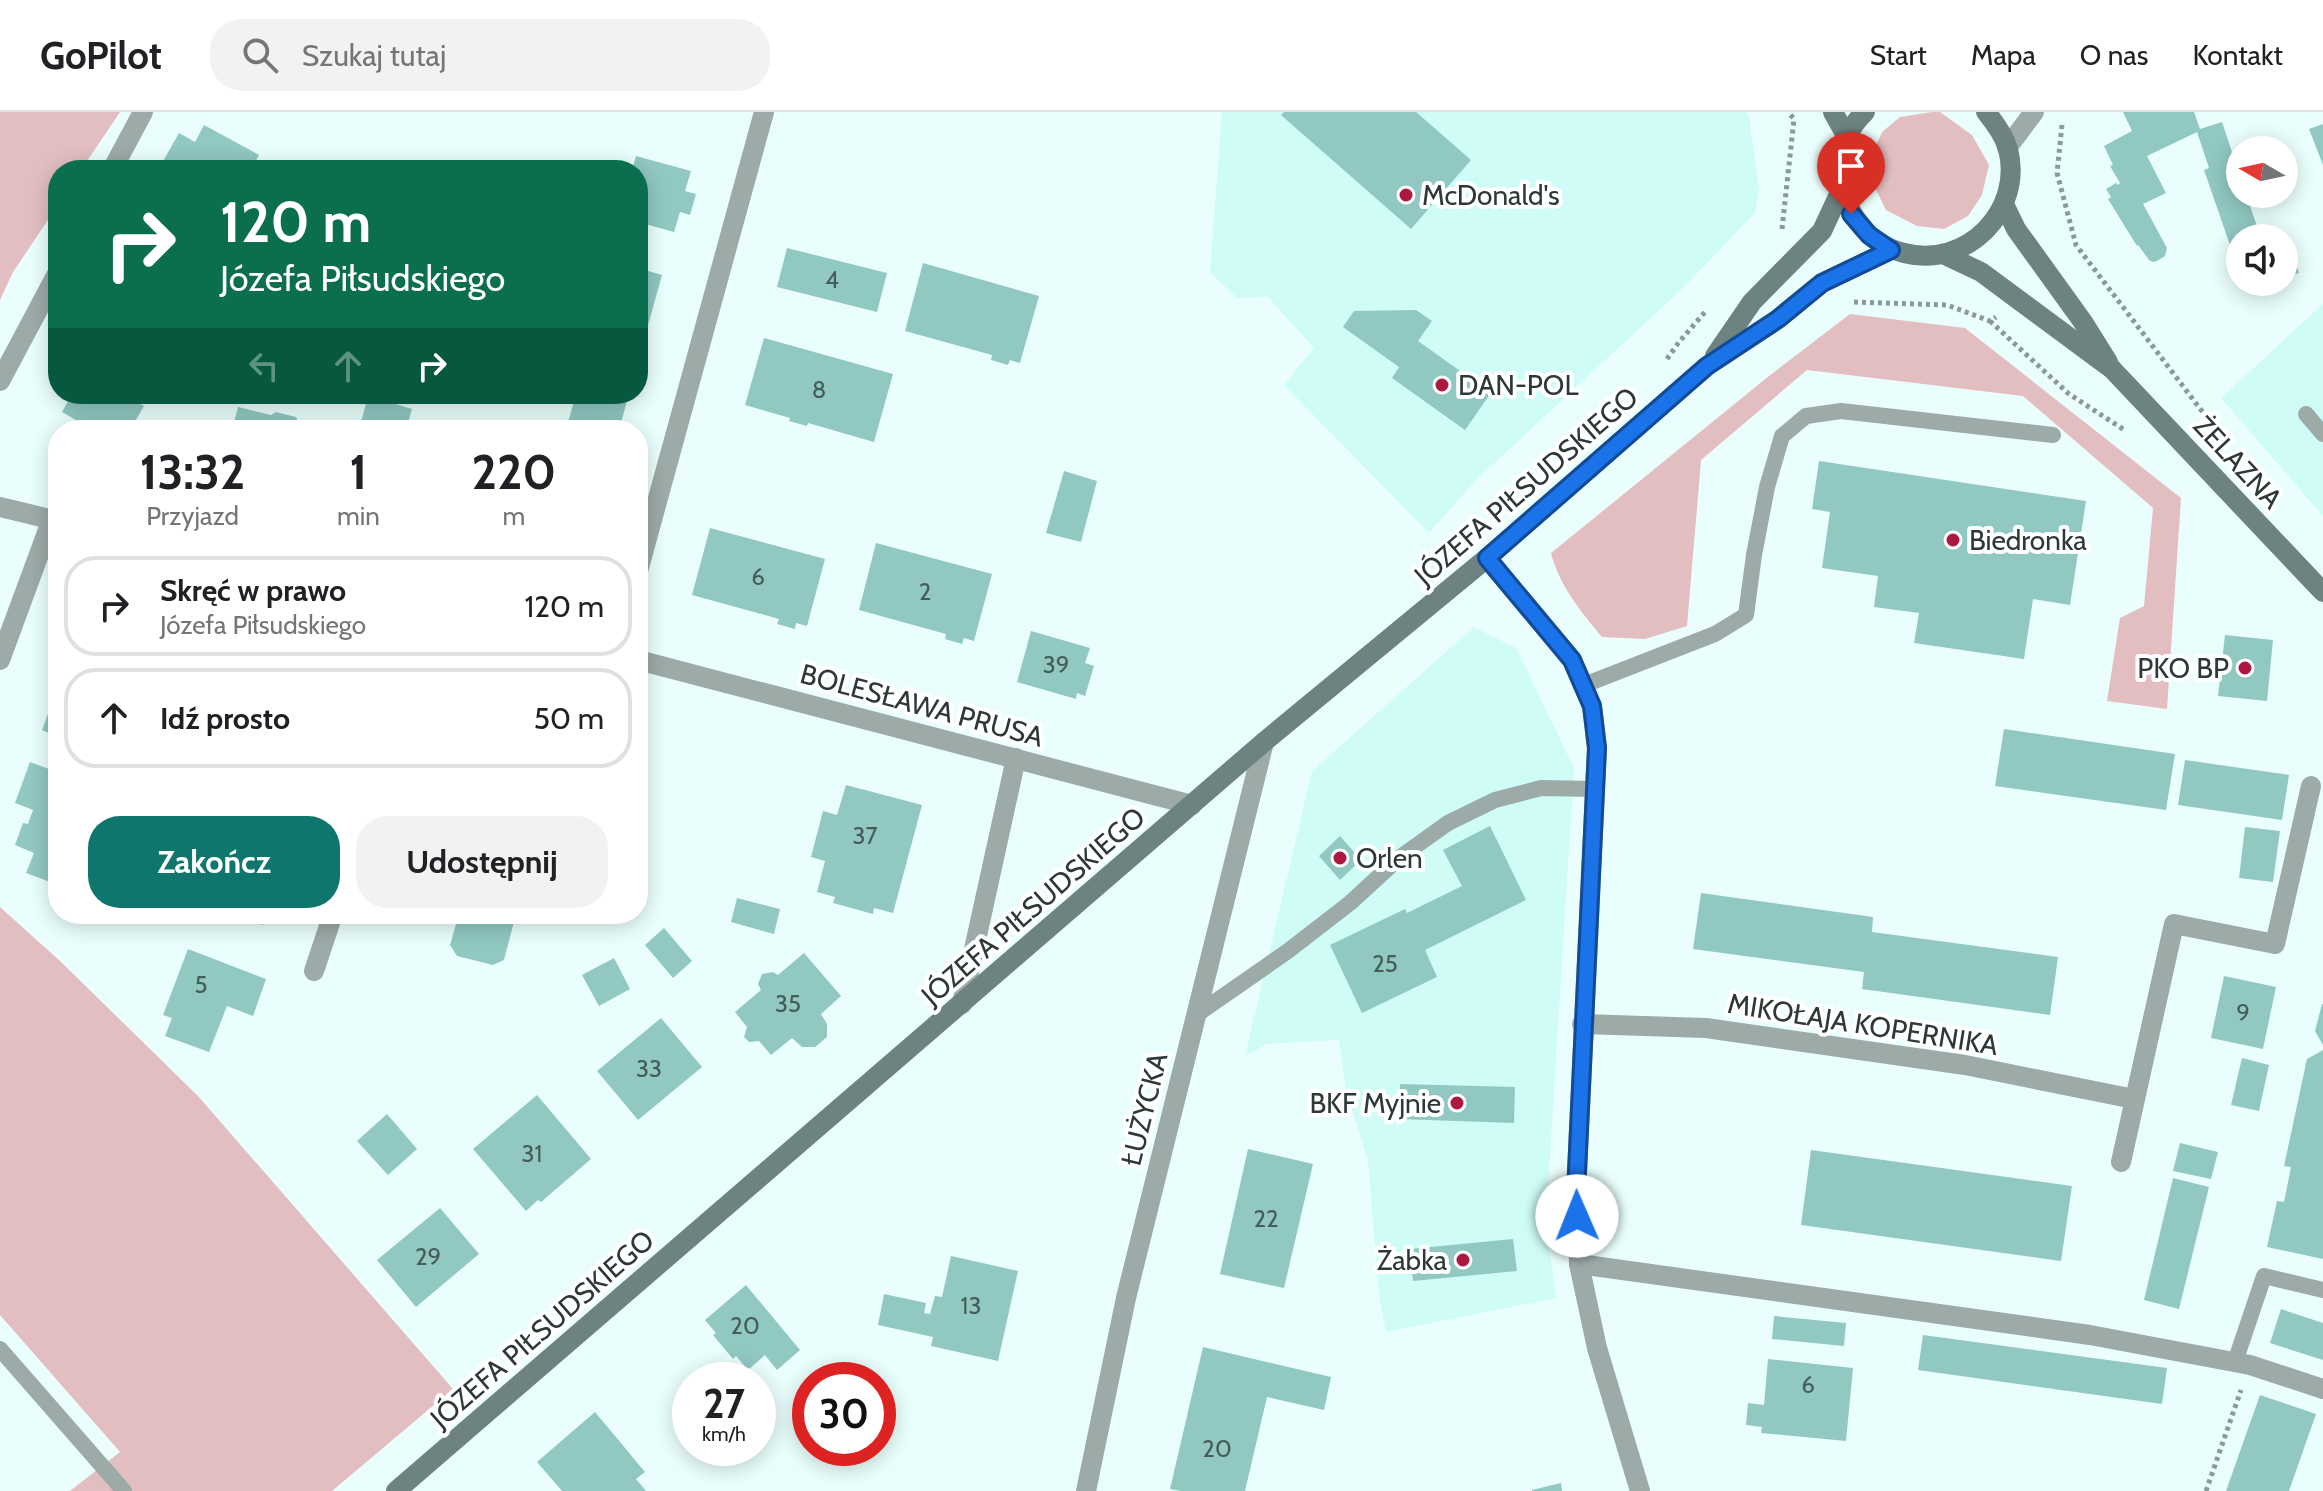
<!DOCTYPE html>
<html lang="pl">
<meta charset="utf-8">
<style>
body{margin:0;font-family:Cabin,sans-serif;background:#f2f2f2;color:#202124;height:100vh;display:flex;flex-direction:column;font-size:30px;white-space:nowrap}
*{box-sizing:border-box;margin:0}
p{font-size:26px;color:#757577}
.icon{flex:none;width:44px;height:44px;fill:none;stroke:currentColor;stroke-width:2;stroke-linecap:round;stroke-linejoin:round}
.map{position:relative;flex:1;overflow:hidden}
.sheet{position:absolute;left:48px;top:308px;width:600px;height:504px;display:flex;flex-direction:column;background:#fff;border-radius:32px;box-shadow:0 4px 20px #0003}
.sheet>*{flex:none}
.guide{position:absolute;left:48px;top:48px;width:600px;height:244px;border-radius:32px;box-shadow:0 4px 20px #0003;background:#0b6e4f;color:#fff;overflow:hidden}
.needle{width:52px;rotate:279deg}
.controls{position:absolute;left:2226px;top:24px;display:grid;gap:16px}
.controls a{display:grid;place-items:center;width:72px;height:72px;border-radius:50%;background:#fff;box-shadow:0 4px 20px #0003;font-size:40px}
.speed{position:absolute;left:672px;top:1250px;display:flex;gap:16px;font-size:40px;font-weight:700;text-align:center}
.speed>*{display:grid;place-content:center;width:104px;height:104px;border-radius:50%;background:#fff;box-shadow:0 4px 20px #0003;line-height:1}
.speed small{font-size:20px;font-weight:400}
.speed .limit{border:12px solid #d22;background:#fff;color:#111}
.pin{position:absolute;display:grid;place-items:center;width:68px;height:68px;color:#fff;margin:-82px -34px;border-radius:50% 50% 50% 0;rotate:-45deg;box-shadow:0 0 8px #0007}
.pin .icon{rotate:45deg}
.me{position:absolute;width:88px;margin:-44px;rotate:359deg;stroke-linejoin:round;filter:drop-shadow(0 0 6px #0008)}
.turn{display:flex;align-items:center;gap:28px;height:168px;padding:0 40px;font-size:36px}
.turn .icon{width:104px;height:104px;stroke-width:2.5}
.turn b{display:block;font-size:56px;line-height:68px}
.lanes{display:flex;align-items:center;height:76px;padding:0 40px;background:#0003;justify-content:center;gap:40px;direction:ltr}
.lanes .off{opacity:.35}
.eta{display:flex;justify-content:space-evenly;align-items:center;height:136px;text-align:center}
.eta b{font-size:48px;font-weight:700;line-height:56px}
.button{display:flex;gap:16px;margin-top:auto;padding:16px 40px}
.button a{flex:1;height:92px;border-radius:32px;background:#0f766e;color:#fff;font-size:32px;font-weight:700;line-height:92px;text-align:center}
.button a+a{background:#f2f2f2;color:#202124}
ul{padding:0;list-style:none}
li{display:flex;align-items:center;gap:24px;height:100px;margin:0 16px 12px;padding:0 24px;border:4px solid #e0e0e0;border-radius:32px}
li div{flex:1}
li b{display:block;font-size:30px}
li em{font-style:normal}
header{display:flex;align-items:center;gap:48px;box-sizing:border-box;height:112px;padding:0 40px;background:#fff;border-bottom:2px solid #e0e0e0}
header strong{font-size:38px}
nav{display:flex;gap:44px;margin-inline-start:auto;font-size:28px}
.search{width:560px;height:72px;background:#f2f2f2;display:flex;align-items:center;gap:20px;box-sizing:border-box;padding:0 28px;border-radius:32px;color:#757577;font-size:30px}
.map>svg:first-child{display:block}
</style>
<header>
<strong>GoPilot</strong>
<div class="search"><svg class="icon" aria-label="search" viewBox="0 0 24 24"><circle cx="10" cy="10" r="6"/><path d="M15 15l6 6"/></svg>Szukaj tutaj</div>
<nav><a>Start</a><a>Mapa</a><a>O nas</a><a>Kontakt</a></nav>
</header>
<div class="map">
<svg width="2323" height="1379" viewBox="0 0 2323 1379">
<rect width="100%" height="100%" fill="#eafffd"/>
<g fill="#cffcf7">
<path d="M1222 0H1746L1749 4 1759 77 1755 101 1683 176 1475 369 1429 421 1284 273 1314 236 1268 185 1237 186 1210 160Z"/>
<path d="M2323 192V404L2221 286Z"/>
<path d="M1474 515 1516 536 1574 656 1547 1092 1548 1127 1556 1186 1386 1220 1379 1183 1368 1049 1346 978 1339 928 1267 932 1245 944 1312 659Z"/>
</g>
<g fill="#e2bec0">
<path d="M0 0H120L81 58H58V93L13 160 0 188Z"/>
<path d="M1932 0H1940L1972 23 1989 53 1982 83 1968 104 1944 117 1917 114 1886 98 1869 64 1872 43 1882 20 1900 5Z"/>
<path d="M1850 202 1965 216 2181 386 2167 597 2107 589 2120 506 2144 494 2153 396 2023 284 1807 258 1701 348 1687 514 1645 527 1602 525C1581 500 1559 473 1551 441L1769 264Z"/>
<path d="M0 795 60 849 198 984 453 1277 332 1379H70L120 1340 0 1203Z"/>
</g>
<g fill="#91c8c2">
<path d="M1284 0H1416L1471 48 1411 117 1281 3Z"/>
<path d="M2123 0H2194L2200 17 2222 10 2240 64V82H2246L2261 126H2240V162L2204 58 2209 56 2197 20 2147 44 2166 81 2143 92 2167 136 2165 144 2157 149 2153 150 2149 148 2138 133 2137 134 2108 87 2111 85 2106 77 2116 71 2118 73 2120 71 2110 54 2113 53 2104 34 2132 19Z"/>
<path d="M2323 12V53L2309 17Z"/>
<path d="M204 13 259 43 251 58H158L179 21 195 30Z"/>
<path d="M636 44 691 59 685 79 696 82 690 103 680 100 674 120 638 110V58H632Z"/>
<path d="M787 136 887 161 877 200 777 175Z"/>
<path d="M2292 139 2299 161 2284 166V142Z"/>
<path d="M923 151 1039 184 1020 251 1010 248 1008 253 991 248 992 243 905 219Z"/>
<path d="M638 156 662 163 645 224 638 222Z"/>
<path d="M2242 170H2270V171L2245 179Z"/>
<path d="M1416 198 1432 209 1418 229 1491 281 1465 318 1392 266 1399 255 1343 215 1354 199Z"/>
<path d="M764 226 893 262 874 330 808 311 807 314 789 309 790 306 745 293Z"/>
<path d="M72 282H123L144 294 130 318H81L79 316 81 311 62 300Z"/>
<path d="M576 282H629L619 318H566Z"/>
<path d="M368 284 412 297 406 318H359Z"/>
<path d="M238 295 271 303 276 300 296 305 299 311 304 312 303 318H232Z"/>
<path d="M1819 349 2086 389 2070 493 2033 487 2024 547 1914 531 1919 501 1874 495 1878 464 1822 456 1830 400 1812 397Z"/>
<path d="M1064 359 1097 369 1081 430 1046 421Z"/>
<path d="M710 416 825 447 807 514 796 511 795 517 777 512 779 507 692 483Z"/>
<path d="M876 431 992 462 974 529 964 526 962 532 945 527 946 522 859 498Z"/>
<path d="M1031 519 1090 536 1085 551 1094 554 1085 584 1077 581 1076 587 1017 570Z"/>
<path d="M2225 523 2273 528 2267 589 2218 584Z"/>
<path d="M58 575V625L42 618Z"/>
<path d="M2004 617 2175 642 2166 698 1995 674Z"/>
<path d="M58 632V773L26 761 34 741 15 733 23 711 28 712 33 698 15 691 30 650 49 657Z"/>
<path d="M2185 648 2289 663 2282 708 2178 693Z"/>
<path d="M846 673 922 693 893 801 874 796 873 802 833 791 835 785 817 780 825 749 811 745 823 699 837 703Z"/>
<path d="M1490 714 1526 788 1425 838 1437 865 1362 901 1330 833 1405 797 1407 801 1462 774 1443 738Z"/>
<path d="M2245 715 2280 719 2273 770 2239 766Z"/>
<path d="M1340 724 1361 748 1340 768 1319 744Z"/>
<path d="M1701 781 1873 805 1872 820 2058 845 2050 903 1862 877 1864 860 1693 837Z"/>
<path d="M737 786 780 797 774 822 731 810Z"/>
<path d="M235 802H267L263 813Z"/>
<path d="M459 802H516L504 848 493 853 457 844 450 833Z"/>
<path d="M664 816 692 849 673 866 645 833Z"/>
<path d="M188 837 266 867 253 904 227 894 209 940 165 924 172 906 163 903Z"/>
<path d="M804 841 841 884 821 902 827 912V925L815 935H802L792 926 771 943 759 929 749 930 744 925 747 915 735 900 761 878 758 872 762 862 773 860 778 863Z"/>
<path d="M614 846 630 877 599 894 582 863Z"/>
<path d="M2224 864 2276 875 2263 937 2211 926Z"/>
<path d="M2322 892H2323V933L2315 919Z"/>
<path d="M661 906 702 955 638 1008 597 959Z"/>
<path d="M2323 938V1147L2267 1135 2277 1089 2284 1090 2291 1055 2284 1054 2307 947Z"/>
<path d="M2242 946 2269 953 2259 999 2231 993Z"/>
<path d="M1400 972 1515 975 1514 1011 1399 1007Z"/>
<path d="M537 983 591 1047 541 1090 538 1088 526 1099 473 1037Z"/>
<path d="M387 1002 417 1037 388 1063 357 1029Z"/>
<path d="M2180 1031 2218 1040 2211 1067 2173 1059Z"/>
<path d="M1248 1037 1313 1052 1284 1176 1220 1162Z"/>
<path d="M1811 1038 2072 1074 2061 1149 1801 1113Z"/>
<path d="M2173 1066 2209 1075 2179 1197 2144 1188Z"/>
<path d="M440 1096 479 1142 416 1195 377 1148Z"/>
<path d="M1513 1127 1517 1159 1413 1169 1410 1137Z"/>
<path d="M951 1144 1018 1159 998 1249 931 1234 933 1225 878 1213 884 1182 926 1191 924 1201 930 1202 935 1184 942 1185Z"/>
<path d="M746 1173 800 1238 777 1258 765 1243 748 1258 736 1244 733 1247 713 1223 716 1221 705 1208Z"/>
<path d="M2281 1197 2323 1211V1248L2270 1231Z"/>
<path d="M1774 1204 1846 1211 1844 1234 1772 1227Z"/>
<path d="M1923 1223 2167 1256 2162 1292 1918 1258Z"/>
<path d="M1203 1235 1331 1265 1324 1298 1267 1285 1245 1379H1181L1170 1377Z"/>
<path d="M1768 1247 1853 1256 1846 1329 1761 1321 1762 1315 1746 1313 1748 1291 1764 1293Z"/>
<path d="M2260 1283 2316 1302 2289 1379H2226Z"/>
<path d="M595 1300 645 1360 636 1367 646 1379H562L537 1350Z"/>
<path d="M1561 1371 1562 1379H1532V1378Z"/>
</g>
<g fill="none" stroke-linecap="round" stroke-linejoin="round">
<g stroke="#899a98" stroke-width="5" stroke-dasharray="4 4" stroke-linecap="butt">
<path d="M2062 13 2057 61 2076 133 2223 327"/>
<path d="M1782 117 1794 7 1788 0"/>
<path d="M1854 190 1947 193 1990 209 1996 205"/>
<path d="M1990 209 2069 282 2126 319"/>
<path d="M1667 247 1679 230 1706 199"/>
<path d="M2206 1379 2241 1278"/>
</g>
<g stroke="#9caaa8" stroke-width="16">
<path d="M2306 302 2323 322"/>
<path d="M1584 573 1715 522 1746 503 1754 443 1767 375 1782 324 1806 304 1841 299 2053 323"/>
<path d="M1196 903 1288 839 1350 791 1399 746 1448 711 1495 688 1541 676 1595 677"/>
<path d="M0 1237 124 1379"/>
<path d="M2235 1250 2264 1164 2323 1178"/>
</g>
<g stroke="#9caaa8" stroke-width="20">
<path d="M2007 36 2034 0"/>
<path d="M112 58 143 0"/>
<path d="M0 269 58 160"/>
<path d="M0 395 58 409"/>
<path d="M1487 446 1572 548 1592 594 1597 636 1576 1081 1579 1152 1597 1236 1640 1379"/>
<path d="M638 459 764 0"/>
<path d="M0 548 52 407"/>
<path d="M638 548 1192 693"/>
<path d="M314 859 333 802"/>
<path d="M962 892 1016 646"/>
<path d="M1582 912 1706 916 1965 953 2134 987"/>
<path d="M2121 1050 2174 812 2275 832 2311 674"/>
<path d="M1579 1152 2090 1223 2250 1253 2323 1277"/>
<path d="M1086 1379 1126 1186 1264 630"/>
</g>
<g stroke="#6e8381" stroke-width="20">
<path d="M1833 0 1847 25"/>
<path d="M1865 0C1846 17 1840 42 1841 67 1842 86 1851 102 1863 116 1873 129 1889 137 1904 141 1966 157 2024 99 2008 37 2004 23 1995 11 1986 0"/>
<path d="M2004 92 2016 117 2083 210 2108 250"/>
<path d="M1945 143 1981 160 2112 257 2323 480"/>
<path d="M1715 244 1752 190 1822 119 1842 76"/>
<path d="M396 1379 1264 630 1487 446 1707 254 1778 207 1822 171 1891 138"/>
</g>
</g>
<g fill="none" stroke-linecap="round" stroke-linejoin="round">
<defs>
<path id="route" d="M1577 1104 1576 1081 1597 636 1592 594 1572 548 1487 446 1707 254 1778 207 1822 171 1891 138 1869 123 1851 102"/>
</defs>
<use href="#route" stroke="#114b97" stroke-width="20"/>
<use href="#route" stroke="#1a73e8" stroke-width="14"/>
</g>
<g fill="#ad1840" stroke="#fff" stroke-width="3">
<circle cx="1406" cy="83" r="8"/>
<circle cx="1442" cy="273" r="8"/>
<circle cx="1953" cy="428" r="8"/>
<circle cx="2245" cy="556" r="8"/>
<circle cx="1340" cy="746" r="8"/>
<circle cx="1457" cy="991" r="8"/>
<circle cx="1463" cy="1148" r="8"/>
</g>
<g text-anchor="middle" stroke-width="8" stroke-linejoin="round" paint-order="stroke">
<g font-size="24" fill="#455d5a">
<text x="832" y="176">4</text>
<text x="819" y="286">8</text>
<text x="758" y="473">6</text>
<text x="925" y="488">2</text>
<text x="1056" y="561">39</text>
<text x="865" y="732">37</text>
<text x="1385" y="860">25</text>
<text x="201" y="881">5</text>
<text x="788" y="900">35</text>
<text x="2243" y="909">9</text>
<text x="649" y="965">33</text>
<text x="532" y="1050">31</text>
<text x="1266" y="1115">22</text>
<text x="428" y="1153">29</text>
<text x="971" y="1202">13</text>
<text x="745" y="1222">20</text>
<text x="1808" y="1281">6</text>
<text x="1217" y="1345">20</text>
</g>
<g font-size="28" fill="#2c3938" stroke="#fff" text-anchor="start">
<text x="1422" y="93">McDonald's</text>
<text x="1458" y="283">DAN-POL</text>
<text x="1969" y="438">Biedronka</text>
<text x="2229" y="566" text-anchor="end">PKO BP</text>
<text x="1356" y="756">Orlen</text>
<text x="1441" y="1001" text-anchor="end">BKF Myjnie</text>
<text x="1447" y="1158" text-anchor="end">Żabka</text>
</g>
<g font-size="28" fill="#2c3938" stroke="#fff">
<text transform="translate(2238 350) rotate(47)" y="10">ŻELAZNA</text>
<text transform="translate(1526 374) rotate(-41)" y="10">JÓZEFA PIŁSUDSKIEGO</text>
<text transform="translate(922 593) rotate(15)" y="10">BOLESŁAWA PRUSA</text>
<text transform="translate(1033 794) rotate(-41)" y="10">JÓZEFA PIŁSUDSKIEGO</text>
<text transform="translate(1863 912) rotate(9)" y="10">MIKOŁAJA KOPERNIKA</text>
<text transform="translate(1144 997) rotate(-76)" y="10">ŁUŻYCKA</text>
<text transform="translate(542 1217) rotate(-41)" y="10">JÓZEFA PIŁSUDSKIEGO</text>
</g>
</g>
</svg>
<div class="controls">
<a><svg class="needle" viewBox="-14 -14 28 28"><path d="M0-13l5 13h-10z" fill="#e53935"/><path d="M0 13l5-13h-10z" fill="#757577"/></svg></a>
<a><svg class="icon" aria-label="sound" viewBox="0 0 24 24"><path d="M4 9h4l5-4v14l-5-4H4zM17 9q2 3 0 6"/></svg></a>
</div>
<div class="speed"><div>27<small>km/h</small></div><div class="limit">30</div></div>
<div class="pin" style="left:1851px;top:102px;background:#d93025"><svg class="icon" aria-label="arrive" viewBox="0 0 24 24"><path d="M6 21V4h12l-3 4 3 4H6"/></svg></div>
<svg class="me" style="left:1577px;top:1104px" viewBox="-20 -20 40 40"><circle r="19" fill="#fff"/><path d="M0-13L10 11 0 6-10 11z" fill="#1a73e8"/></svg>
<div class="guide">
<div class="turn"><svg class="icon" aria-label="right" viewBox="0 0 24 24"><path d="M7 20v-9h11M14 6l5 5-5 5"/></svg><div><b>120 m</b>Józefa Piłsudskiego</div></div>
<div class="lanes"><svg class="icon off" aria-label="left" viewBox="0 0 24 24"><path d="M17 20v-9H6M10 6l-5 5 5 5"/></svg><svg class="icon off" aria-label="ahead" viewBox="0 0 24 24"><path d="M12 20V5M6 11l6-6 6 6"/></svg><svg class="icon" aria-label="right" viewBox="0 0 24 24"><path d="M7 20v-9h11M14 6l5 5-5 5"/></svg></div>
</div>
<section class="sheet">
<div class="eta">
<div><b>13:32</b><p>Przyjazd</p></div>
<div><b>1</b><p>min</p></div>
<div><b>220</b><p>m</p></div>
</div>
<ul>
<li><svg class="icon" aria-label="right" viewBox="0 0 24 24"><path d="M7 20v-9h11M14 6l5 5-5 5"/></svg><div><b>Skręć w prawo</b><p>Józefa Piłsudskiego</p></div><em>120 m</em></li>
<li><svg class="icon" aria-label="ahead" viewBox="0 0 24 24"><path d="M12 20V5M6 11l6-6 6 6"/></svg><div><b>Idź prosto</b></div><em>50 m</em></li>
</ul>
<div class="button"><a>Zakończ</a><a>Udostępnij</a></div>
</section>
</div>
